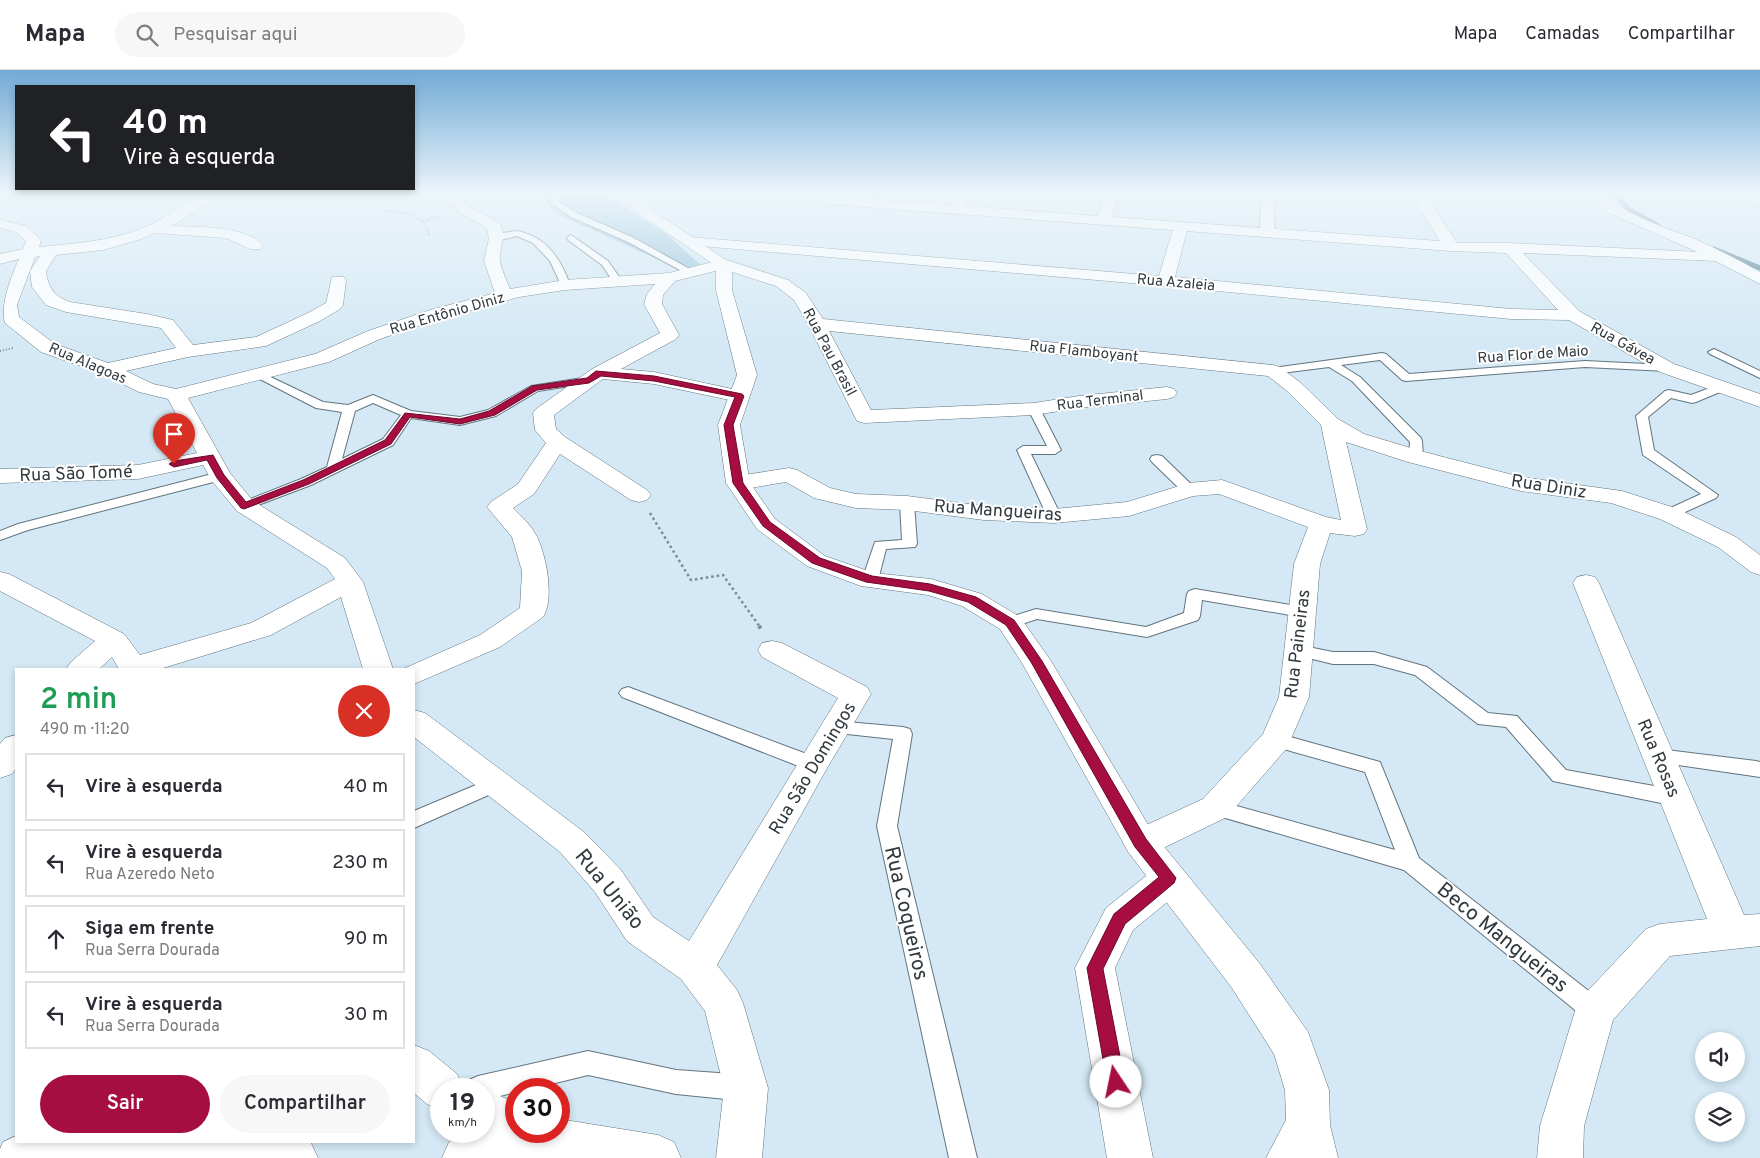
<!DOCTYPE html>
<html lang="pt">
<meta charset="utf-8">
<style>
body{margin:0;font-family:Overpass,sans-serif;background:#f7f7f7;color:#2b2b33;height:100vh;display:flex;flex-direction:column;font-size:19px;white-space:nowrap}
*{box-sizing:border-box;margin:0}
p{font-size:16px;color:#7c7c81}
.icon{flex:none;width:28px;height:28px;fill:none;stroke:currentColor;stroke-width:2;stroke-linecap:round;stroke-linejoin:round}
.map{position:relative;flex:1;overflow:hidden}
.sheet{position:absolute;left:15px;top:598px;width:400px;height:475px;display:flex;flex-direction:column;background:#fff;border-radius:0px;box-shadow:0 2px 8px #0003}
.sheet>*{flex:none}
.guide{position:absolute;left:15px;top:15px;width:400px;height:105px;border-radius:0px;box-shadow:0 2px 8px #0003;background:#202124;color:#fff;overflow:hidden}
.fabs{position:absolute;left:1695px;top:962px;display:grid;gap:10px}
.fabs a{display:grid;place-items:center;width:50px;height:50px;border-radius:50%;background:#fff;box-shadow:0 2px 8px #0003;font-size:25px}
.speed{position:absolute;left:430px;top:1008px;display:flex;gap:10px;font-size:25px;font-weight:700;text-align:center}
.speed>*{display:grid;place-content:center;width:65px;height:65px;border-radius:50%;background:#fff;box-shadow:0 2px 8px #0003;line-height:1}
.speed small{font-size:12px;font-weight:400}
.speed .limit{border:8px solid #d22;background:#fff;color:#111}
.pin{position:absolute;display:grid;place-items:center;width:42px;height:42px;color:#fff;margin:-51px -21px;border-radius:50% 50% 50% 0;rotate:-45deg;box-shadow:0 0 5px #0007}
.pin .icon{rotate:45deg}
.me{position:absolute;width:55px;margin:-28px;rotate:349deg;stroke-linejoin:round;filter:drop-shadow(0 0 4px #0008)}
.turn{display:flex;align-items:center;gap:18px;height:105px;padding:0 25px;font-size:22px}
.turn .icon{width:65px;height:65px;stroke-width:2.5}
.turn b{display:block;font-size:35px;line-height:42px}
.round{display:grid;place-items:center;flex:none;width:52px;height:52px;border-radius:26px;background:#f7f7f7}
.head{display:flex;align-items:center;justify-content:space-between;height:85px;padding:0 25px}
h1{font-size:30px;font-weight:600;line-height:38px;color:#1e9e55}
.cta{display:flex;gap:10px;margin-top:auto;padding:10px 25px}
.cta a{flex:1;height:58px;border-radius:30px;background:#a60d41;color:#fff;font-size:20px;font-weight:600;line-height:58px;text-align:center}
.cta a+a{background:#f7f7f7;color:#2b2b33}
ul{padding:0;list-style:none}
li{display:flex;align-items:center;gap:15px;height:68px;margin:0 10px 8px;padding:0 15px;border:2px solid #e1e1e2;border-radius:0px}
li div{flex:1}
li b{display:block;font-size:19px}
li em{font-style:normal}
header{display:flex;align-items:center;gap:30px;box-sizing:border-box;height:70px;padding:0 25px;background:#fff;border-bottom:1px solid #e1e1e2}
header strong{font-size:24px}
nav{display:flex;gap:28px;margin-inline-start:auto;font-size:18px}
.search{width:350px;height:45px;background:#f7f7f7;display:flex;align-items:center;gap:12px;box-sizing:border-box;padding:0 18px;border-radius:28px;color:#7c7c81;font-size:19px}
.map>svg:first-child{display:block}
</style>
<header>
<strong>Mapa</strong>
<div class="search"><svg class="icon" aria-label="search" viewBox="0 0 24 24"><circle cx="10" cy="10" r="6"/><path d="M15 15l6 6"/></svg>Pesquisar aqui</div>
<nav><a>Mapa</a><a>Camadas</a><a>Compartilhar</a></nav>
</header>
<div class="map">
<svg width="1760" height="1088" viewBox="0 0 1760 1088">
<rect width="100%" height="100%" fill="#d4e9f5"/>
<path fill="#96c3dc" d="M562 122H600L665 163 701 195 679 199 559 145 546 132 550 124Z"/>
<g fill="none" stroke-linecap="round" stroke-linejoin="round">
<g stroke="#527d95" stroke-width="5">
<path d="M1614 122 1627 138 1658 156"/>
<path d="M1714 179 1760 198"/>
</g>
<defs>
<g id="lane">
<path d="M561 122H573L559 127 558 131 577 143 634 168 697 203 695 205H689L628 172 571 147 550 132 552 124Z"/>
<path d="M517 161C546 166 561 189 570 215L568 217H562L550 191 533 173 517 166 496 171 492 168 502 163Z"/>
<path d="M571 165 608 191 622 211 620 213H614L602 195 568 170 567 168Z"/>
<path d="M1714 279 1760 301V308L1710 284 1708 282Z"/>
<path d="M1382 283 1386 284 1409 304 1585 291 1667 295 1673 298 1667 301 1585 297 1406 311 1402 310 1380 290 1341 295 1360 307 1421 368 1422 371 1423 387 1416 391 1409 387 1410 372 1352 311 1329 297 1273 304 1267 301 1273 298Z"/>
<path d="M260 302 323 332 348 335 373 325 411 341 460 347 488 340 531 316 589 307 595 310 589 313 538 321 496 346 460 355 411 348 393 375 311 415 245 440 240 439 238 436 240 433 301 409 327 397 342 342 316 338 256 307 254 305 256 303ZM373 333 401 345 383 369 342 389 355 341Z"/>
<path d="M1723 313 1729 317 1727 319 1696 332 1692 333 1671 328 1648 347 1654 380 1718 425 1716 428 1674 447H1664L1662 444 1664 441 1701 424 1643 385 1636 346 1665 321 1669 320 1691 325Z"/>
<path d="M1034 335 1040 339 1061 380 1055 384H1031L1061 446 1059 449H1049L1047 446 1017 380 1023 376H1047L1028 339Z"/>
<path d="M1157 385 1162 386 1194 417 1196 420 1194 423H1184L1152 392 1150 389 1152 386Z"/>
<path d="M220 402 227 406 225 409 28 460 0 470V461L18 454Z"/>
<path d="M907 429 914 433 917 474 915 477 886 479 878 510 876 513H864L862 510 875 472 902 470 900 433Z"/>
<path d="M1195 519 1302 537 1308 538 1310 542 1308 546 1302 547 1202 530 1200 546 1198 550 1147 567 1037 549 1010 558 1004 557 1002 553 1004 549 1036 539 1146 557 1184 543 1187 524 1189 521Z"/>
<path d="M1298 575 1333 582H1374L1427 597 1488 643 1517 646 1566 700 1676 720 1683 723 1686 728 1683 733 1676 736 1553 711 1506 657 1478 654 1415 605 1374 594H1333L1292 584 1290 580 1292 576Z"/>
<path d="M628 617 820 689 823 694 820 699 813 701 806 699 622 627 619 623 622 619Z"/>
<path d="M836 651 903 657 910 659 912 664 897 756 977 1088H949L877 756 893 669 829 662 827 657 829 652Z"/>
<path d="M1276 663 1380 692 1419 788 1604 933 1607 941 1604 949 1595 952 1586 949 1404 800 1208 743 1205 738 1208 733 1215 730 1395 780 1365 702 1269 675 1267 670 1269 665Z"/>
<path d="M1658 679 1756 691 1760 692V707L1651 691 1648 686 1651 681Z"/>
<path d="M495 707 502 709 505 714 502 719 414 758V741Z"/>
<path d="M588 981 676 1000 746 1005 755 1009 759 1018 755 1027 746 1031 676 1024 588 1005 531 1019H516V1022L484 1030V1019H465L469 1010 478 1006Z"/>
</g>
<g id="street">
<path d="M211 122 218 126 216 129 171 156C194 157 248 155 263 176L260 179H250L226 168 155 163 138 170 103 180 56 185 46 201C48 218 54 226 70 232L147 244 173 250 193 275 256 267 308 243 326 233 332 207H344L346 210 343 235 340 239 320 251 266 276 188 287 126 301 153 314 176 319 315 284 368 261 430 240 495 223 484 191 489 168 487 158 460 143 453 135 431 122H448L463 129 470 137 499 153C508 166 498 179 500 192 502 201 507 211 510 219L565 210 669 203 724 189 788 210 806 223 823 249 1273 295 1280 297 1301 313 1338 349 1364 364 1424 382 1521 407 1622 421 1678 439 1736 467 1760 485V505L1751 502 1718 477 1660 449 1611 433 1521 421 1408 392 1346 372 1367 459 1364 464 1355 466 1330 463 1320 494 1309 627 1287 678 1227 747 1153 783 1141 787 1129 783 1123 773 1129 763 1203 729 1263 664 1279 627 1294 494 1308 457 1219 424 1193 426 1129 446 1054 453 984 450 907 440 856 438 814 428 786 412 738 420 730 418 726 413 730 408 738 406 789 398 797 400 830 418 856 424 907 426 984 436 1054 439 1127 432 1189 413 1222 410 1326 447 1341 450 1321 355 1287 321 1268 306 829 261 871 340 1034 333 1079 326 1167 317 1174 319 1177 323 1174 327 1167 329 1079 338 1034 345 864 353 857 351 808 254 794 230 776 216 723 199 675 211 663 225 662 234 679 265 676 269 621 299 654 302 746 322 749 326 746 330 739 332 654 314 603 309 554 345 556 359 565 367 647 420 651 425 647 430 639 432 631 430 560 384 534 424 513 438C521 446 531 455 536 465 546 483 555 529 543 547L500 577 414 614V599H403L480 565 520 538 522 501 512 467 487 437 491 432 518 414 546 373 535 360 533 343 536 339 592 299 660 263 644 234 647 224 655 214 565 220 519 227 442 248 380 269 329 292 188 328 230 403 253 431 345 488 363 512 393 599H363L341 527 271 565 160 599H119L112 587 99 599H66L71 592 95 571 0 521V502L9 504 124 564 140 585 251 553 335 509 327 498 237 441 212 411 203 395 138 409 0 413V399L138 395 197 383 168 329 139 322 100 303 41 282 5 253C0 234 11 207 19 189L0 194V184L23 179 26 171 16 162 0 158V150L26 156 41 170 39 177C79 173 117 171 154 153 172 144 193 126 211 122ZM40 186 30 201 32 217 46 235 66 242 161 258 176 278 108 293 55 274 19 247 17 235 35 187Z"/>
<path d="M956 122H970L964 139 957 143 950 139Z"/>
<path d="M1107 122H1121L1110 150 1108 153H1098L1096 150Z"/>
<path d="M1261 122H1275L1274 162 1272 165H1262L1260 162Z"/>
<path d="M1718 122H1740L1760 127V135L1720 125Z"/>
<path d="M1181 152 1186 153 1188 156 1175 207 1511 239 1558 240 1506 183 1451 181 1446 179 1443 176 1446 173H1510L1723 183 1726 186 1723 189 1718 191 1523 183 1579 241 1674 294 1760 324V337L1660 302 1569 250 1511 249 1166 216 689 175 684 174 682 171 684 168 689 167 1159 206 1174 156 1176 153Z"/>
<path d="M1586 505 1595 507 1599 513 1744 845 1760 844V876L1670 886 1613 950 1584 1056 1583 1088H1537L1540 1056 1575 941 1581 928 1646 859 1660 854 1707 849 1573 513 1577 507Z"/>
<path d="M772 571 782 573 867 617 871 624 826 700 717 895 737 920 743 933 768 1018 762 1088H716L724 1018 705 941 681 909 627 871 595 822 560 782 414 667V640L425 643 584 762 621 800 653 847 689 871 838 628 762 587 758 580 762 573Z"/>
<path d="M16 665V698L12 704 0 708V674L5 668Z"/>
<path d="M1169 794 1182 798 1187 809 1182 820 1133 860 1115 898 1153 1088H1107L1075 898 1106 838 1156 798Z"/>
<path d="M414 975 429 981 457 1004 464 1019H441V1040L427 1034 414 1023Z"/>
<path d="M484 1019 516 1033V1061H559V1049L658 1065 674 1072 681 1088H442L449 1072 465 1065 484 1061Z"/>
<path d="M16 1066V1071H310L318 1088H0V1079L3 1072Z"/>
</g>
<g id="secondary">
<path d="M614 122H629L649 138 732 194V220L757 305 740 355 750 413 775 449 825 486 874 503 931 509 982 524 1020 547 1051 591 1153 763 1260 894 1308 962 1329 1020 1330 1055 1338 1088H1266L1286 1050 1285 1020 1274 984 1232 918 1129 783 1022 593 1000 559 962 536 928 525 861 516 807 496 757 459 726 413 718 355 737 305 716 220V196L639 144Z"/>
<path d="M711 122H771L1440 171 1410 122H1424L1459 176 1456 179 1451 181 718 126Z"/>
<path d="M1590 122H1604C1617 143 1670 159 1695 169 1717 179 1739 190 1760 202V214L1702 184 1609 143 1597 133Z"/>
</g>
</defs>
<use href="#lane" stroke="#62757f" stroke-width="2"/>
<use href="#street" stroke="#62757f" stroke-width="1"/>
<use href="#secondary" stroke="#62757f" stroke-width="1"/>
<g stroke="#7d8b93" stroke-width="2" stroke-dasharray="1 2" stroke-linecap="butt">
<path d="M385 141C406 142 424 144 430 167"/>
<path d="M423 151 442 146"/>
<path d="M0 281 13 278"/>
</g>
<path stroke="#7d8b93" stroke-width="2.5" stroke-dasharray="2.5 3" stroke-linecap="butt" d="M650 443 691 510 723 505 760 557"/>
<path stroke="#7d8b93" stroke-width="4" stroke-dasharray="3 4.5" stroke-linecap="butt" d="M759 556 762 560"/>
<use href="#lane" fill="#fff" fill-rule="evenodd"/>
<use href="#street" fill="#fff" fill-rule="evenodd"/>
<use href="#secondary" fill="#fff" fill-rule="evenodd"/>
</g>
<linearGradient id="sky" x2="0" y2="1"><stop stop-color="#71aad6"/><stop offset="0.45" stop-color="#ecf5fa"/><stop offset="1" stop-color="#ecf5fa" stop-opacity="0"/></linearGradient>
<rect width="1760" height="274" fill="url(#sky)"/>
<path fill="#a60d41" stroke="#6c082a" d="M596 301 654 306 742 324 744 326 733 355 743 413 770 452 820 488 872 506 930 514 976 527 1014 550 1042 591 1146 769 1176 808 1174 813 1125 854 1103 899 1125 1012 1122 1018 1116 1021 1110 1018 1107 1012 1087 898 1114 844 1159 807 1135 777 1031 592 1006 555 968 532 929 521 866 512 812 493 763 456 733 413 724 355 735 327 654 311 601 306 589 313 537 320 495 345 460 354 410 347 391 374 309 414 244 439 241 438 217 408 207 390 174 397 169 394 174 391 213 385 224 405 246 432 303 410 385 370 405 343 460 349 489 341 532 316 587 308Z"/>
<g text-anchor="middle" stroke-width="4" stroke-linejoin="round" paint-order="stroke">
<g font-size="15" fill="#323a3e" stroke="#fff">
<text transform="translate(1176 212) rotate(5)" y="5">Rua Azaleia</text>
<text transform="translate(447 243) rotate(-16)" y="5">Rua Entônio Diniz</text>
<text transform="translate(1623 273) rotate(29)" y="5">Rua Gávea</text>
<text transform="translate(1084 281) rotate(6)" y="5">Rua Flamboyant</text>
<text transform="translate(830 282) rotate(62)" y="5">Rua Pau Brasil</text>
<text transform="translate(1533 284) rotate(-4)" y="5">Rua Flor de Maio</text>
<text transform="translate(88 293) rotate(23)" y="5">Rua Alagoas</text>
<text transform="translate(1100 330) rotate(-7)" y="5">Rua Terminal</text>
</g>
<g font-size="18" fill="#323a3e" stroke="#fff">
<text transform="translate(76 403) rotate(-2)" y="6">Rua São Tomé</text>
<text transform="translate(1549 416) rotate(9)" y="6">Rua Diniz</text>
<text transform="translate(998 440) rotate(4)" y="6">Rua Mangueiras</text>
<text transform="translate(1297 574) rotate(-83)" y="6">Rua Paineiras</text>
<text transform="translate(1659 688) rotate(67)" y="6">Rua Rosas</text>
<text transform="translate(812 698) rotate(-59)" y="6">Rua São Domingos</text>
</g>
<g font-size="21" fill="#323a3e" stroke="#fff">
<text transform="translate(610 819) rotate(51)" y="7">Rua União</text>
<text transform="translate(907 843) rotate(77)" y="7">Rua Coqueiros</text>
<text transform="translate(1503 867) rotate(39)" y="7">Beco Mangueiras</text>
</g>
</g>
</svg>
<div class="fabs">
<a><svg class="icon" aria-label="sound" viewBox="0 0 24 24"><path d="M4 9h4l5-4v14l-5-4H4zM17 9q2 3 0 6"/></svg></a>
<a><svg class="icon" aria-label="layers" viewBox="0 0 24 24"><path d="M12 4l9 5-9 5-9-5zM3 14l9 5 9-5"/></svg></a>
</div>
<div class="speed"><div>19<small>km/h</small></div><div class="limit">30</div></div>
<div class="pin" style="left:174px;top:394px;background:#d93025"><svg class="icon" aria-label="arrive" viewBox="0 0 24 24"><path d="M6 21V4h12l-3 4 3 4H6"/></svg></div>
<svg class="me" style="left:1116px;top:1012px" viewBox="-20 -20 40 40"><circle r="19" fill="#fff"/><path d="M0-13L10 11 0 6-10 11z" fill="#a60d41"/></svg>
<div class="guide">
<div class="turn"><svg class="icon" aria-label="left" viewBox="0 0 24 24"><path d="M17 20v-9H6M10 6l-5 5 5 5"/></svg><div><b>40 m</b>Vire à esquerda</div></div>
</div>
<section class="sheet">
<div class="head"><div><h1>2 min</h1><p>490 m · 11:20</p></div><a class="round" style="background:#d93025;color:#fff"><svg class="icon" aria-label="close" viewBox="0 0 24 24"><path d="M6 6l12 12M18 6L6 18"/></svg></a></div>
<ul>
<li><svg class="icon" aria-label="left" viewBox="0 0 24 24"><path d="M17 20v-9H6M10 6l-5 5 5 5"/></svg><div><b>Vire à esquerda</b></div><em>40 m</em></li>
<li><svg class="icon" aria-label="left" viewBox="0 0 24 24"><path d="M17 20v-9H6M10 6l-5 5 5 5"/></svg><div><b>Vire à esquerda</b><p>Rua Azeredo Neto</p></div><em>230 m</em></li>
<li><svg class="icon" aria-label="ahead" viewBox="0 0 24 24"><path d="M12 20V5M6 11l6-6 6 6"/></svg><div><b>Siga em frente</b><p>Rua Serra Dourada</p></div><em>90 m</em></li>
<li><svg class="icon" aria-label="left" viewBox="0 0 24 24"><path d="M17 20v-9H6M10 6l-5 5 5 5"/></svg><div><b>Vire à esquerda</b><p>Rua Serra Dourada</p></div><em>30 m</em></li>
</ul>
<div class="cta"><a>Sair</a><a>Compartilhar</a></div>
</section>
</div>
